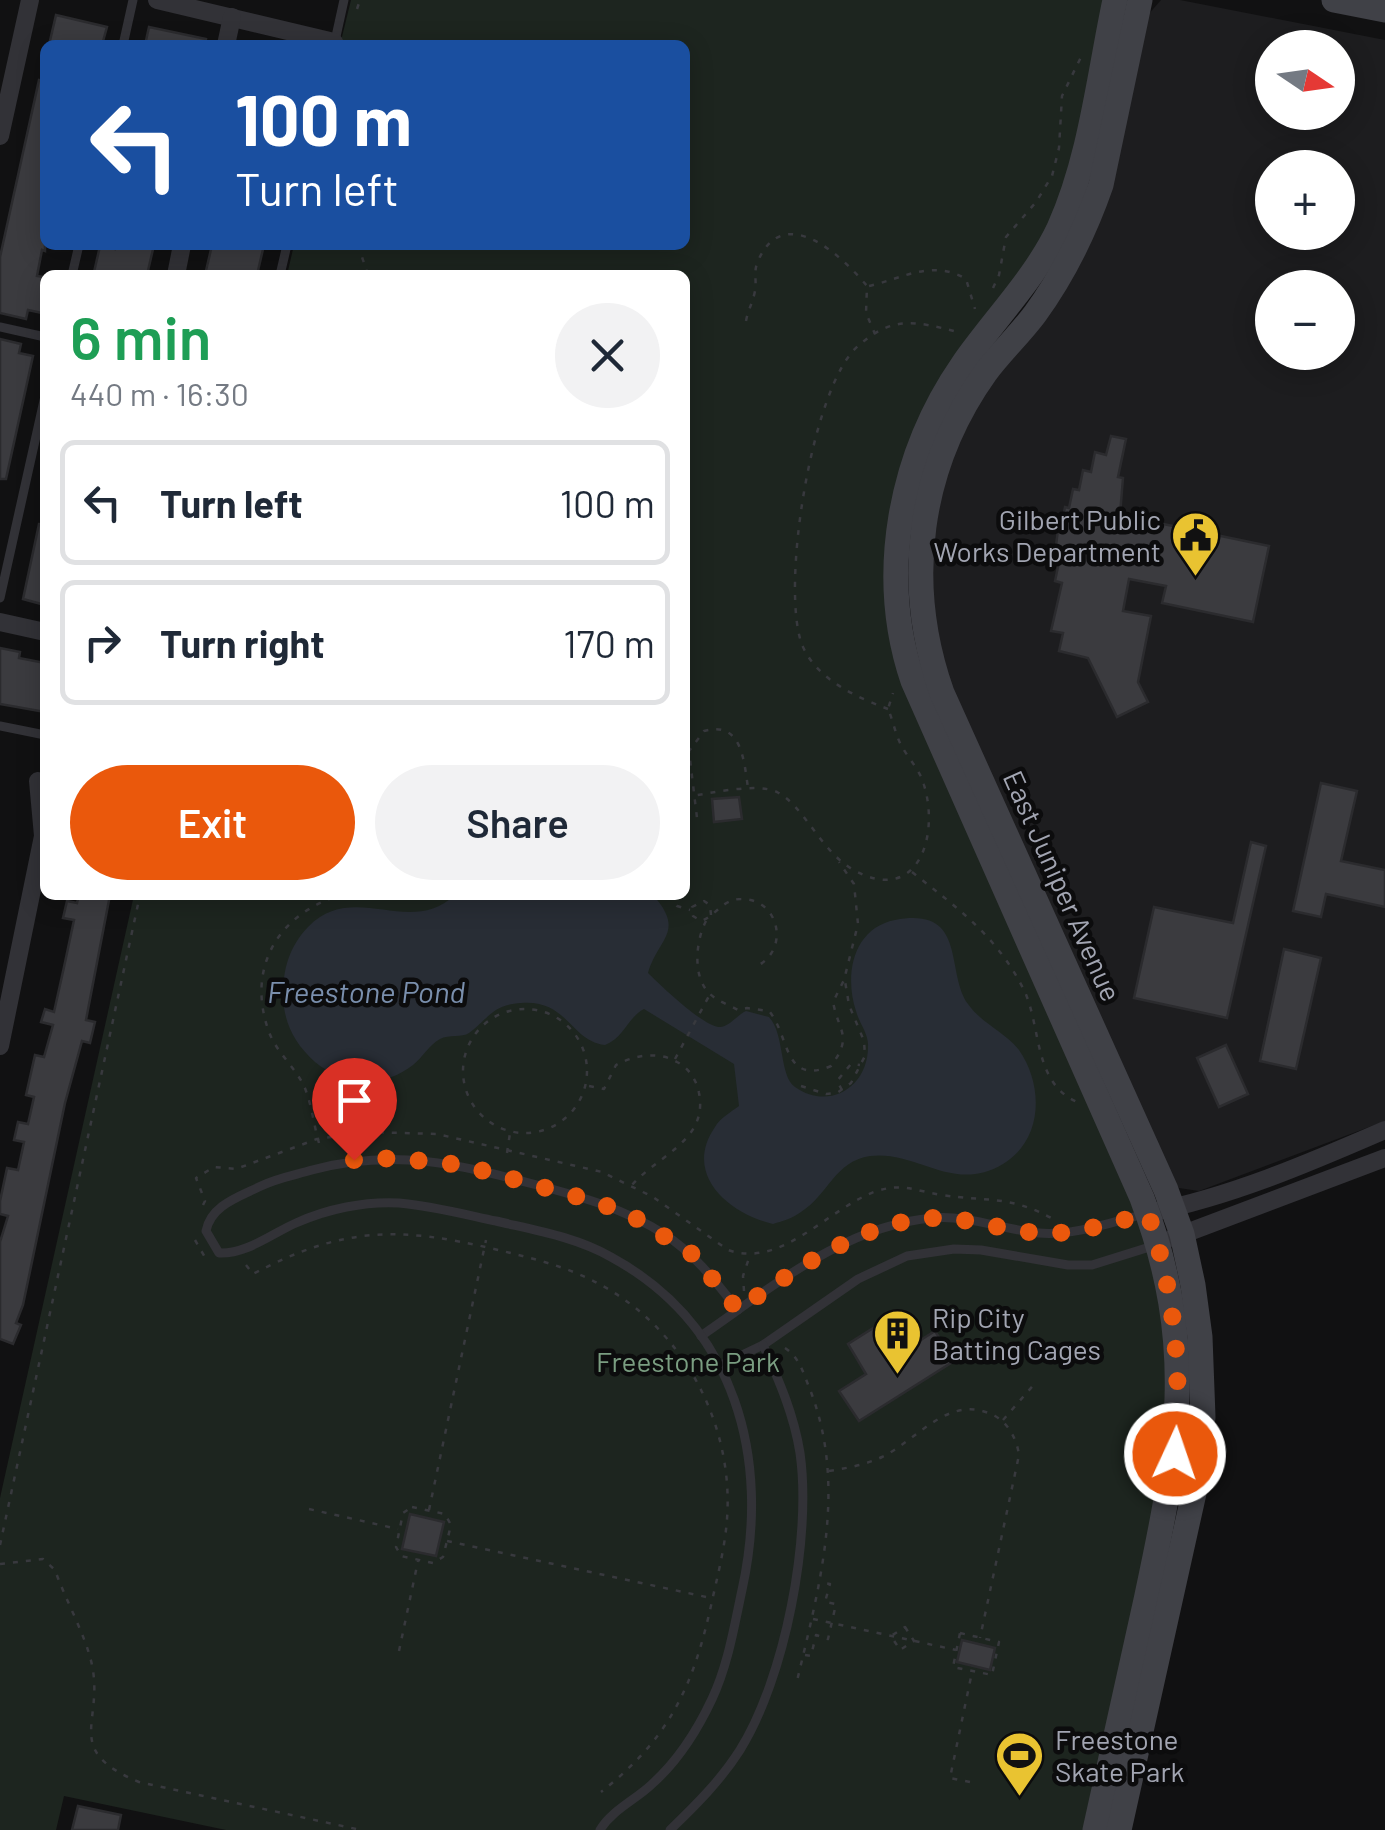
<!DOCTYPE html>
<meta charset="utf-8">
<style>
body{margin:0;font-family:Barlow,sans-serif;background:#f2f2f3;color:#1f2937;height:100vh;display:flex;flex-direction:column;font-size:38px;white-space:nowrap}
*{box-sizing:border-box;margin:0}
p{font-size:32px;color:#747a83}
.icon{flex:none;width:55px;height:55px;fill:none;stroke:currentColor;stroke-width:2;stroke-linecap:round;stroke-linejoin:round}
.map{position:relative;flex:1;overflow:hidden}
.side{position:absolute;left:40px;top:270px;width:650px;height:630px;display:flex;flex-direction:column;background:#fff;border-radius:15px;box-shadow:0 5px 25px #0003}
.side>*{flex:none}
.guide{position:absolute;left:40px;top:40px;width:650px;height:210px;border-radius:15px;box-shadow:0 5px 25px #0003;background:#1a4fa0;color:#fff;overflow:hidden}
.needle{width:65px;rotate:103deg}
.controls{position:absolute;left:1255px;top:30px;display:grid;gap:20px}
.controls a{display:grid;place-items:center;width:100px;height:100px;border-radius:50%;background:#fff;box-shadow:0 5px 25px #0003;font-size:50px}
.pin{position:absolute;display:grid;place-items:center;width:85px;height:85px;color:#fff;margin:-102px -42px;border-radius:50% 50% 50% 0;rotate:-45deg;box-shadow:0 0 10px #0007}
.pin .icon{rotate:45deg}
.me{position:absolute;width:110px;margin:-55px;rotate:3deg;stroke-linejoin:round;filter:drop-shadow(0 0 8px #0008)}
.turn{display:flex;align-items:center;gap:35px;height:210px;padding:0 30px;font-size:45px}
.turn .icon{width:130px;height:130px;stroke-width:2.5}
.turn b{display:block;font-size:70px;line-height:85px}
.round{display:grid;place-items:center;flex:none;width:105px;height:105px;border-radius:52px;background:#f2f2f3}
.headline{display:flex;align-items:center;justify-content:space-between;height:170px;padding:0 30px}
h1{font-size:60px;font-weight:600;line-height:75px;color:#1e9e55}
.primary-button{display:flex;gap:20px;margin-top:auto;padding:20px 30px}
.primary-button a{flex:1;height:115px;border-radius:60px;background:#ea580c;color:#fff;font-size:40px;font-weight:600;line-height:115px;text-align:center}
.primary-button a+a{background:#f2f2f3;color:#1f2937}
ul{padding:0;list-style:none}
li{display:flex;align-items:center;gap:30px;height:125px;margin:0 20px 15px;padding:0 10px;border:5px solid #e0e1e3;border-radius:15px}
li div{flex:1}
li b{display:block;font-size:38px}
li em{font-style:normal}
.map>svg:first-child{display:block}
</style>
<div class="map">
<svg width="1385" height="1830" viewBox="0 0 1385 1830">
<rect width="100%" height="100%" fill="#111112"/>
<path fill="#1d1d1f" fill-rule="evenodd" d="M1161 0H1180L1385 40V1121L1199 1191 1179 1188 1173 1183 952 691 937 647 930 560 948 455 974 406 1046 315 1147 16ZM1272 48H1338V112H1272ZM1272 168H1338V232H1272ZM1272 288H1338V352H1272Z"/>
<path fill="#1d251f" d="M351 0H1105L1073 163 1057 212 1024 273 889 598 1128 1185 1159 1280 1168 1332 1167 1448 1085 1830H226L64 1796 56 1830H0V1498L134 895H685V275H287L294 245H685V45H340Z"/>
<path fill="#282d35" d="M455 895H653C686 932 658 938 648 973 660 985 703 1026 719 1027 728 1028 737 1015 746 1011L769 1017C785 1034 779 1076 795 1087 829 1111 868 1087 868 1047 869 1034 859 1023 856 1011 844 975 853 928 895 920 968 906 945 972 968 1004 981 1023 1005 1032 1019 1050 1044 1086 1043 1140 1003 1164 953 1194 917 1150 870 1156 835 1161 828 1195 801 1212 793 1218 783 1221 773 1224 730 1214 682 1175 715 1127 720 1118 731 1112 739 1106L734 1064 644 1009C628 1017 624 1038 605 1045 570 1041 568 999 521 1003 492 1005 489 1018 469 1033 462 1038 449 1034 440 1039 429 1045 423 1057 413 1065 384 1088 344 1086 315 1062 294 1043 284 1023 283 996 283 969 289 947 308 927 354 880 409 938 455 895Z"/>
<g fill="#3b3b3f" stroke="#2b2b2e" stroke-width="2.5">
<path d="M56 15 107 27 102 45H49Z"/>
<path d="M149 27 206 39 205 45H145Z"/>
<path d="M39 80 45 81V251L42 250 37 276 45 277V302L42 313 28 310 26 319 0 313V257Z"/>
<path d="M116 245H154L147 275 94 272 100 246 115 249Z"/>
<path d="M212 245H264L257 275H205Z"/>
<path d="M0 339 21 344 19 353 33 356 6 479H0Z"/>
<path d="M1111 436 1126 439 1118 477 1123 478 1120 515 1269 546 1253 622 1162 603 1166 586 1129 579 1123 611 1151 616 1138 682 1148 702 1117 717 1088 658 1059 651 1063 633 1051 631 1062 583 1055 581 1059 562 1054 561 1059 522H1062L1065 507 1069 508 1073 489 1079 490 1083 470 1091 472 1095 452 1106 455Z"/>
<path d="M39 524H45V605L23 599Z"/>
<path d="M0 648 20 652 19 658 45 663V712L0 704Z"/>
<path d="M1321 783 1357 791 1341 861 1385 870V907L1326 894 1321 917 1293 911Z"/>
<path d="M739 797 742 819 714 822 712 799Z"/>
<path d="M1251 842 1266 846 1227 1018 1134 998 1154 907 1233 923Z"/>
<path d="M79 895H110L86 1020 95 1022 90 1043 82 1041 65 1103 23 1305 16 1323 21 1325 13 1344 0 1339V1242L8 1216 0 1214V1201L7 1168 18 1170 24 1142 14 1140 18 1122 28 1124 34 1097 26 1095 35 1055 44 1057 53 1025 41 1022 45 1009 54 1012 64 967 74 920 63 918 67 901 77 903Z"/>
<path d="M1284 949 1321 958 1296 1069 1260 1061Z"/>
<path d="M1226 1045 1248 1094 1219 1107 1197 1058Z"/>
<path d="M878 1325 897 1355 935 1331 954 1361 859 1421 839 1391 866 1374 848 1344Z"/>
<path d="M410 1514 444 1522 436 1556 402 1549Z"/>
<path d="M962 1640 995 1648 990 1670 957 1662Z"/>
<path d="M78 1806 121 1815 118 1830H72Z"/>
</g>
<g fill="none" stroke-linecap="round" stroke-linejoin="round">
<g stroke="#38393e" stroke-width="2.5" stroke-dasharray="5 8" stroke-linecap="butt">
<path d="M357 9 360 0"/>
<path d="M358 245 368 275"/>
<path d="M869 286C904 278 932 259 966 279L975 309"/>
<path d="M993 288 999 275 1006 237 1036 202 1052 176 1059 148 1062 96 1082 55"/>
<path d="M746 321C748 310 753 302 755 291 757 280 753 272 758 261 784 201 842 256 867 286L866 313 875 334"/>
<path d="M888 709C856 697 818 680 803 647 779 592 812 385 858 346 894 314 917 322 958 332"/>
<path d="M685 797C708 794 756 782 777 792 804 806 821 851 852 869 917 907 940 837 924 785 920 770 908 758 901 745 895 733 893 720 888 709L893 693"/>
<path d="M685 820 697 818 689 751 704 731C742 720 744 761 748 788"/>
<path d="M912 872C957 908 995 934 1023 988 1042 1025 1032 1082 1077 1102"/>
<path d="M669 895 677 906 690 910"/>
<path d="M711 915 710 905 704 901 692 907 693 916 701 921C716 916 722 899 741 899 778 898 790 947 759 965"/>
<path d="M706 921C696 940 692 976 709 993 717 1001 729 1005 738 1010L747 1008 769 1011C790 1036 783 1086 831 1066 853 1036 839 1033 833 1002L844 980 858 924 854 884 839 862"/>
<circle cx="525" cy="1071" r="62"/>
<path d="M675 1059 709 996"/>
<path d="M589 1086 604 1089 616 1065C634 1055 659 1051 677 1062 689 1068 697 1081 699 1093 709 1143 652 1157 628 1190"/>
<path d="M801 1086 826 1094 837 1093 851 1083 865 1056 864 1041 849 1005 845 981"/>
<path d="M842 1090 837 1081 851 1064 860 1065"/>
<path d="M319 1143C314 1126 312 1107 306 1091 298 1069 277 1054 269 1032 246 969 277 914 341 895"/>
<path d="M507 1153 510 1133"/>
<path d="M203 1205 205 1201 196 1178 214 1167 236 1169 317 1139 368 1132 437 1134 602 1172 653 1197 728 1250C781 1269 828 1209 874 1192 902 1182 915 1191 942 1195 988 1202 1010 1195 1053 1219"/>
<path d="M195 1240 206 1259"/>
<path d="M246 1265 253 1274C342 1227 397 1226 494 1249 531 1258 567 1266 601 1285 684 1330 734 1425 727 1519 725 1547 718 1574 712 1601 694 1685 670 1738 601 1792"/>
<path d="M744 1291 743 1276 750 1255"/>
<path d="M785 1348C799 1357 803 1372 809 1387 848 1484 820 1584 797 1681"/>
<path d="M1003 1420 1037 1381"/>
<path d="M829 1471C847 1468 865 1465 882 1457 919 1439 950 1392 995 1416 1009 1424 1017 1440 1019 1455L980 1638"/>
<path d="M412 1507 445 1514 451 1525 443 1557 433 1563 401 1556 396 1547 403 1513Z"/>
<path d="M309 1509 398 1529"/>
<path d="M429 1510 486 1240"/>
<path d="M447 1541 711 1598"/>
<path d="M0 1545 140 895"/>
<path d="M0 1564 43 1559 55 1570C65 1599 86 1636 92 1665 104 1723 62 1750 139 1782L361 1830"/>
<path d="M813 1619 956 1650"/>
<path d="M905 1627 914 1641 900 1650 891 1636Z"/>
<path d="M960 1633 999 1642 992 1675 953 1667Z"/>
<path d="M399 1651 418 1561"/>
<path d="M805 1655 811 1656 816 1635 828 1639 836 1604 825 1602 830 1584 820 1582"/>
<path d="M970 1782 950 1778 972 1672"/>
</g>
<g stroke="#323237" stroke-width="9">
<path d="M335 41 344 0"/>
<path d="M123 45 133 0"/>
<path d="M72 275 79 245"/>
<path d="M280 275 287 245"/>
<path d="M0 327 45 337"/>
<path d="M0 598 45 396"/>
<path d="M0 726 45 735"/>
<path d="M701 1336C771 1288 845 1225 933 1218 969 1215 1004 1230 1039 1233 1073 1236 1112 1222 1145 1214"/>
<path d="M719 1366 763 1345 858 1279 907 1256 954 1249 981 1250 1068 1265H1092L1156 1245"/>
<path d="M600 1830C611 1811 635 1800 651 1785 677 1762 697 1731 712 1699 728 1665 734 1627 742 1590 771 1459 736 1325 611 1257 576 1237 534 1230 496 1221 463 1214 432 1206 399 1203 365 1201 327 1209 296 1223 271 1234 247 1254 219 1253L206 1231C211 1205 239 1197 261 1186 277 1178 295 1175 312 1170 394 1148 457 1164 537 1185 582 1197 625 1209 664 1234 695 1254 716 1282 738 1310"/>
<path d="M670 1830C696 1805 721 1780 740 1750 785 1678 812 1537 800 1453 794 1415 779 1380 763 1345"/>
</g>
<g stroke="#323237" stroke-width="18">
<path d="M157 0 334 42"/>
<path d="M226 45 232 17"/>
<path d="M0 136 30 0"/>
<path d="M176 275 182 245"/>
<path d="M0 622 45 632"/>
<path d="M0 1046 43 836 38 781"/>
<path d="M1148 1213C1230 1197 1309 1163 1385 1130"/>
<path d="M1173 1238 1385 1158"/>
</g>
<g stroke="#404147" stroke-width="25">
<path d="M1334 0 1385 10"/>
<path d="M1095 1830C1112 1753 1129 1677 1146 1600 1178 1450 1198 1347 1142 1198L913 681C877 575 900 455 963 364 995 318 1035 279 1059 228 1091 157 1099 75 1115 0"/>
<path d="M1119 1830 1194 1493 1203 1417 1200 1337 1193 1285 1182 1234 1166 1190 942 693C903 583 918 467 986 372 1001 352 1020 334 1035 314 1064 274 1085 231 1101 185L1140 0"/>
</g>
</g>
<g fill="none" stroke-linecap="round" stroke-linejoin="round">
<path stroke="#ea580c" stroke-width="18" stroke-dasharray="0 32.4" d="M354 1160 394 1158 462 1165 597 1202 634 1217 692 1254 738 1310C792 1271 868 1218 937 1218 973 1218 1007 1232 1043 1233 1077 1235 1115 1221 1148 1214 1175 1292 1182 1371 1175 1454"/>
</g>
<defs>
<symbol id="civic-pin" viewBox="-11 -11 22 30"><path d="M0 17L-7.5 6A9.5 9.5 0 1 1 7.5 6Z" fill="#e9c331" stroke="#0c0c0d"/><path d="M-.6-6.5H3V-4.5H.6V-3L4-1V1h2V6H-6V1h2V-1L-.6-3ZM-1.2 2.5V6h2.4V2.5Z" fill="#111"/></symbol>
<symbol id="building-pin" viewBox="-11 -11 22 30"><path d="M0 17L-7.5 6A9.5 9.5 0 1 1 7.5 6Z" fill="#e9c331" stroke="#0c0c0d"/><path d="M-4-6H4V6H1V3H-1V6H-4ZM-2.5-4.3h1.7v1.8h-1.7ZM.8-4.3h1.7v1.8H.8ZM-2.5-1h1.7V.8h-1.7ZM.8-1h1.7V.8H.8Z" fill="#111"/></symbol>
<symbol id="stadium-pin" viewBox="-11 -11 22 30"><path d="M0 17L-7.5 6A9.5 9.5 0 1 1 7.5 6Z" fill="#e9c331" stroke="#0c0c0d"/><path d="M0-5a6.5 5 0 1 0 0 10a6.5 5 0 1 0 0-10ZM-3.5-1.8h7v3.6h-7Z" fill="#111"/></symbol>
</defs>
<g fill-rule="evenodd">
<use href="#civic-pin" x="1168" y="508" width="55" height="75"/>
<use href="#building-pin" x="870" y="1306" width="55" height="75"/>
<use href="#stadium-pin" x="992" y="1728" width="55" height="75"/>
</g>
<g text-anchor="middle" stroke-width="9" stroke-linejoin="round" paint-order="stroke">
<g font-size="28" fill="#a2a5b2" stroke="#0c0c0d" text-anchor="start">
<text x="1161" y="530" text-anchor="end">Gilbert Public<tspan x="1161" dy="32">Works Department</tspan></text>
<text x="932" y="1328">Rip City<tspan x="932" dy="32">Batting Cages</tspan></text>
<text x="1055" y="1750">Freestone<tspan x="1055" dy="32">Skate Park</tspan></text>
</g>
<g font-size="28" fill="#a2a5b2" stroke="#0c0c0d">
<text transform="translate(1062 886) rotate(66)" y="10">East Juniper Avenue</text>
</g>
<g font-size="28" fill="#7a9d81" stroke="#0c0c0d">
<text x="688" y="1372">Freestone Park</text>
</g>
<g font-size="30" font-style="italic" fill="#7a8fad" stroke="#0c0c0d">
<text x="366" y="1003">Freestone Pond</text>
</g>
</g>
</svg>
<div class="controls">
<a><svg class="needle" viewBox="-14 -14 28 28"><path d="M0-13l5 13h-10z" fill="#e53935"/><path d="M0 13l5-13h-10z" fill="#747a83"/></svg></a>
<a>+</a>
<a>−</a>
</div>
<div class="pin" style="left:354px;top:1160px;background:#d93025"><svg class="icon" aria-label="arrive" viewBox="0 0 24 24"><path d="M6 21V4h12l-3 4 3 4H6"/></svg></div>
<svg class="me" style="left:1175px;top:1454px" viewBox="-20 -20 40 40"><circle r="17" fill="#ea580c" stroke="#fff" stroke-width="3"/><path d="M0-11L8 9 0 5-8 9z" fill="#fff"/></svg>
<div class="guide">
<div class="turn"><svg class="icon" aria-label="left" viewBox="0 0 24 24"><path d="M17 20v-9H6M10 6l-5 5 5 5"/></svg><div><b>100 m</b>Turn left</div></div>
</div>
<section class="side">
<div class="headline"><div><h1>6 min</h1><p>440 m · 16:30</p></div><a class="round"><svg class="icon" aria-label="close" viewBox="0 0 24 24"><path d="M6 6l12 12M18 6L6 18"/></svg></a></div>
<ul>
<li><svg class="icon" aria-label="left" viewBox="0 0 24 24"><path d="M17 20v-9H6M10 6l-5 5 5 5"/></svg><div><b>Turn left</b></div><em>100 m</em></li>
<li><svg class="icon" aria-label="right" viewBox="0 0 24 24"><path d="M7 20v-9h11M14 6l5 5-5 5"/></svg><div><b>Turn right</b></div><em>170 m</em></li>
</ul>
<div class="primary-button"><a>Exit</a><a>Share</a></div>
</section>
</div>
